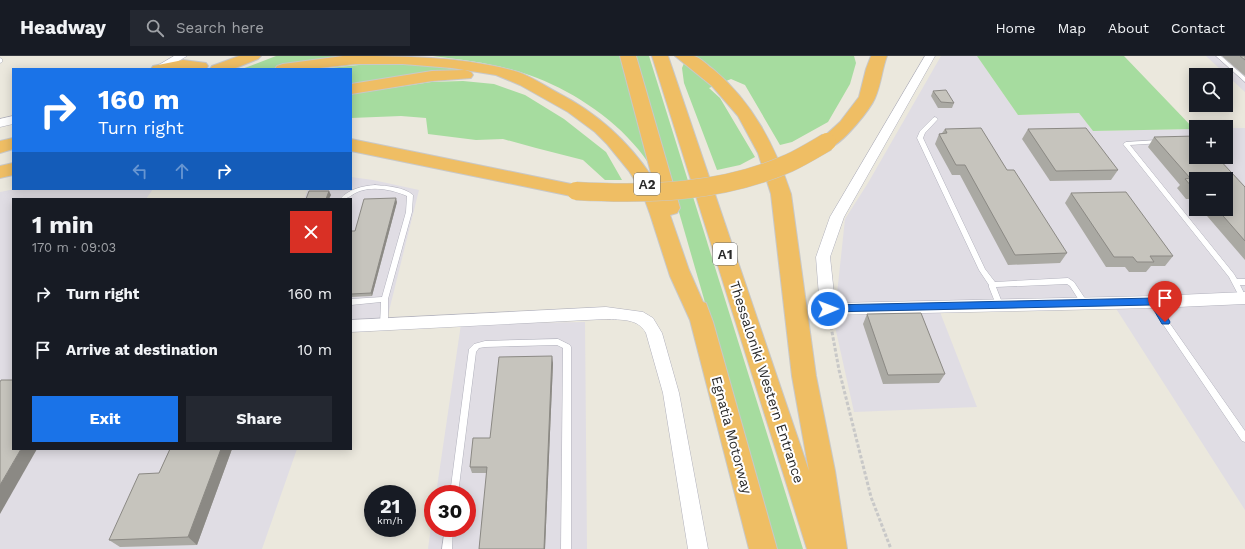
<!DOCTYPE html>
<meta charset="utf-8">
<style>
body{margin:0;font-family:"Work Sans",sans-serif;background:#242831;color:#f1f3f6;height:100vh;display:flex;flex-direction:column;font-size:15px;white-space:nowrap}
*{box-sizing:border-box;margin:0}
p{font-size:13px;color:#9ea1a6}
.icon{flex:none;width:22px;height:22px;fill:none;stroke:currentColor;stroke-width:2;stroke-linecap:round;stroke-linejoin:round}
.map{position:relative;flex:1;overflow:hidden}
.sheet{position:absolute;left:12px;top:142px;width:340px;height:252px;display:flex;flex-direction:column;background:#171b24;border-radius:0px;box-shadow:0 2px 10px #0003}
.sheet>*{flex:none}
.guide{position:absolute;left:12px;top:12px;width:340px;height:122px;border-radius:0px;box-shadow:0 2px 10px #0003;background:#1a73e8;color:#fff;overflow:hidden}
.tools{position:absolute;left:1189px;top:12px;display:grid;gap:8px}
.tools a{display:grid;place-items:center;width:44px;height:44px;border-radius:0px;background:#171b24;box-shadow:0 2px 10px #0003;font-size:20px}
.speed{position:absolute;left:364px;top:429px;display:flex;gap:8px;font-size:20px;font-weight:700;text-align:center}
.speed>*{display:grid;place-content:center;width:52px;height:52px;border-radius:50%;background:#171b24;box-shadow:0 2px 10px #0003;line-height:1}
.speed small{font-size:10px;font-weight:400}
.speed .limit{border:6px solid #d22;background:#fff;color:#111}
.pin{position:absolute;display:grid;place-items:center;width:34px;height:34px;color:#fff;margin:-41px -17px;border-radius:50% 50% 50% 0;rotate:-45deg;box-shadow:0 0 4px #0007}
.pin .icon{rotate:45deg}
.me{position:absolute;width:44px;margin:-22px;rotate:89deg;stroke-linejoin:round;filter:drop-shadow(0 0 3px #0008)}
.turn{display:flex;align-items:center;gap:14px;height:84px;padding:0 20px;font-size:18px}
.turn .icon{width:52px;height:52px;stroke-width:2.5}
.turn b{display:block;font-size:28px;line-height:34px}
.lanes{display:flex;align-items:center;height:38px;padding:0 20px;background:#0003;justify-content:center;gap:20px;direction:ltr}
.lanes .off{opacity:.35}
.round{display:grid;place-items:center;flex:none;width:42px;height:42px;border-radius:0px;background:#242831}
.head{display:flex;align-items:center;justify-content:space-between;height:68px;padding:0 20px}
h1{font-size:24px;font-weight:700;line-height:30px}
.button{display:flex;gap:8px;margin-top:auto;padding:8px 20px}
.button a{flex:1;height:46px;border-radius:0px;background:#1a73e8;color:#fff;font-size:16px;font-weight:700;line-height:46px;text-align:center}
.button a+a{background:#242831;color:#f1f3f6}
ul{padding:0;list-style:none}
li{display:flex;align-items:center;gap:12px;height:56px;padding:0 20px}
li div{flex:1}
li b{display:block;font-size:15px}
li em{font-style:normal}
header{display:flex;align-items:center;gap:24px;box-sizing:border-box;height:56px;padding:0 20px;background:#171b24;border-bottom:1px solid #363941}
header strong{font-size:19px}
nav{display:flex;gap:22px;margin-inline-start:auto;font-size:14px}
.search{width:280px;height:36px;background:#242831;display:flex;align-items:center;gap:10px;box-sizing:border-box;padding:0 14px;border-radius:0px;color:#9ea1a6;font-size:15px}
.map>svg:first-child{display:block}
</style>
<header>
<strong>Headway</strong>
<div class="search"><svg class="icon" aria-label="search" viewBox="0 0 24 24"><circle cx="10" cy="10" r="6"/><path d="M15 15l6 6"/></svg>Search here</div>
<nav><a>Home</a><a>Map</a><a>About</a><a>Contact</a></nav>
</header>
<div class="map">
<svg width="1245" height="493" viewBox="0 0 1245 493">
<rect width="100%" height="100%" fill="#ebe8dd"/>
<g fill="#e0dde4" fill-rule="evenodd">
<path d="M941 0H977L1018 59 1079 57 1093 75 1196 73V101H1226V72H1245V454L1115 251 940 256 977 351 854 356 834 266 845 163 868 127ZM1196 123H1226V153H1196Z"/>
<path d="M1206 0H1245V36Z"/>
<path d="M351 121 373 124 419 134 387 263 351 264V143H304L308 133H351Z"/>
<path d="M15 133H153L146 143H13V393H297L262 493H0V136Z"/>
<path d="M585 266 587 493H428L433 456V472H467V438H436L461 268Z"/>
</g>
<g fill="#a6dc9f">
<path d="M276 0H355L272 13H242Z"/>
<path d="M433 0H620L656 118C650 110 645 101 638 93 611 60 569 33 529 19 498 8 465 4 433 0Z"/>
<path d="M634 0H649L803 493H776Z"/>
<path d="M687 0H854L856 7 850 28 828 66 792 86 780 89 745 29 731 23 709 32 720 42 755 101 740 109 717 114 684 27 682 12Z"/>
<path d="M977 0H1124L1194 73 1093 75 1079 57 1018 59Z"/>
<path d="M396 8 433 10 474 16H455L351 31V13H320L359 9Z"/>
<path d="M463 25 494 28 525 39 564 63 606 96 622 124H605L583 104 536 92 503 83 476 84 428 78 426 62 401 60 351 62V38L431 26Z"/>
</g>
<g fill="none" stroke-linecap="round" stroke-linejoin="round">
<defs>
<g id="lane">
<path d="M1216 0H1221L1245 21V26Z"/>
<path d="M0 2 2 3V6L0 7Z"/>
<path d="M935 61 938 63 925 77 923 82 985 213 995 226 1068 222 1074 226 1088 247 1086 249H1082L1070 230 1067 228 996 231 1003 249 1001 251H997L989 231V229L979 214 917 82 920 75 933 62Z"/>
<path d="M1159 84 1162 86 1161 87 1130 89 1234 218 1237 223H1245V229H1240L1245 239V244H1241L1229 221 1123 88 1126 86Z"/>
<path d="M375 129C387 130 404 131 413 139L412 156 388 243V269L387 271H381L380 269 381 246 351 249V243L382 241 406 156 407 140C393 134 375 130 360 135 351 138 350 143 340 143 349 133 362 130 375 129Z"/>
<path d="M1155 243 1157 244 1159 252 1245 375V386L1242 385 1154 255 1152 246 1153 244Z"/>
<path d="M558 283 570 289 571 291V493H561L563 292 557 289 485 291 479 292 476 296 458 438H450L469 293 474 288 485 285Z"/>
<path d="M445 472H453L452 493H442Z"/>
</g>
<g id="street">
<path d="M174 0H187L165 13H152Z"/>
<path d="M925 0H935L844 161 830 201 835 247 1155 240 1245 236V248L1155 252 828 259 823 257 820 253 816 201 830 161Z"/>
<path d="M13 60V68L0 71V63Z"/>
<path d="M606 251 643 256 653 262 662 277 679 337 708 493H688L663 337 646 277C638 262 621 264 606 263L351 276V264Z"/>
</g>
<g id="highway">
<path d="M239 0H261L258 3 233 13H210L212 10Z"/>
<path d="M343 0C399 0 464 0 518 16 532 21 545 30 558 37 597 57 628 85 652 121L620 0H636L680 152 677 157 670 159 689 214 703 246 706 247 713 266 777 493H749L690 264 670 220 650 158 642 136 629 115 607 88 595 76 568 56 520 29 496 19 452 12 403 8H355L310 13H275L277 10 283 8Z"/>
<path d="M652 0H668L809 415 792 320 771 138 758 97 738 60 712 30 675 0C681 0 689 0 694 0 701 2 708 10 714 14 753 47 775 90 791 138L816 320 835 415 847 493H807Z"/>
<path d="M871 0H887C882 13 881 29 875 42 870 54 845 84 833 90 828 92 825 91 821 90L818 86 840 66 859 41 866 13Z"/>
<path d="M183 4 206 7 208 10 206 13H151L153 10Z"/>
<path d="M465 14 471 16 473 19 471 22 432 25 351 38V28L432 15Z"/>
<path d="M13 82V93L0 97V85Z"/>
<path d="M351 83 576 129 583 131 586 135 583 139 576 141 351 95Z"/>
<path d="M13 107V119L0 122V110Z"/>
</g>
</defs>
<use href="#lane" stroke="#b1b1bc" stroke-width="1"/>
<use href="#street" stroke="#b1b1bc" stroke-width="1"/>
<use href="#highway" stroke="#c8c8c8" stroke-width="2"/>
<path stroke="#c8c8c8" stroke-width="3" stroke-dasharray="3.5 2" stroke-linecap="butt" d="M830 265 839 314 871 441 891 493"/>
<use href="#lane" fill="#fff" fill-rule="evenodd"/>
<use href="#street" fill="#fff" fill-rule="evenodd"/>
<use href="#highway" fill="#efbe64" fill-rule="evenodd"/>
<defs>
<path id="highway-bridge" d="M576 135C648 139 722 137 789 107 802 101 815 93 827 86"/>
</defs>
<use href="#highway-bridge" stroke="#c8c8c8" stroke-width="19" stroke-linecap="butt"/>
<use href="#highway-bridge" stroke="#efbe64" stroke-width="18"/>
</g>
<g fill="#aaa9a3">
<path d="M1222 0H1245V20Z"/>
<path d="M933 35 954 47 952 52H938L931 40Z"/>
<path d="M945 73 1007 114 1067 197 1060 207 1008 209 960 119H952L935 88 939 78 942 77Z"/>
<path d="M1028 73 1118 114 1111 124 1050 125 1022 83Z"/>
<path d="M1154 81 1245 131V204L1201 153H1226L1196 123V147L1192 143H1186L1177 132 1180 129 1148 91Z"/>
<path d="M1071 137 1173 200 1165 210H1151L1146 216H1129L1125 211H1106L1065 147Z"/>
<path d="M397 146 372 240 351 241V175H355Z"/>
<path d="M867 258 945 318 939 327 883 328 863 268Z"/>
<path d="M553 307 545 493H479L487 417H472L470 411 490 382Z"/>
<path d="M170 393H232L197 489 120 491 109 484 159 417Z"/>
</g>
<g fill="#8b8984">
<path d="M329 135 331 139 329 143H326Z"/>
<path d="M396 142 397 146 372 240 371 237Z"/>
<path d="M552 300 553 307 545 493H544Z"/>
<path d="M21 393H37L0 458V429Z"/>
<path d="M221 393H232L197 489 188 481Z"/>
</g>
<g fill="#c6c4bd" stroke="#8b8984">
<path d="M1240 0H1245V4Z"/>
<path d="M946 34 954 47 941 46 933 35Z"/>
<path d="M981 72 1007 114H1014L1067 197 1015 199 965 109H956L939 78 947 77 945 73Z"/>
<path d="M1086 72 1118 114 1056 115 1028 73Z"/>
<path d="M1196 80V101H1217L1245 131V185L1217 153H1226V123H1196V133H1194L1185 123 1190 122 1154 81Z"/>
<path d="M309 135H329L326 143H306Z"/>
<path d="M1126 136 1173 200H1150L1154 206H1137L1133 201H1114L1071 137Z"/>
<path d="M396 142 371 237 351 238V175H355L364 143Z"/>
<path d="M921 257 945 318 888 319 867 258Z"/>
<path d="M552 300 544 493H479L487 411H470L473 382H490L499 301Z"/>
<path d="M1 324H13V393H21L0 429V326Z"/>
<path d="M170 393H221L188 481 109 484 139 418 159 417Z"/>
</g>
<path fill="#1a73e8" stroke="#114b97" d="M1155 242 1158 243C1162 251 1166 258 1170 266L1169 268H1162L1151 249 828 256 824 253 828 249Z"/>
<g text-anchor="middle" stroke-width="4" stroke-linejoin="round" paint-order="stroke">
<g fill="#fff" stroke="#6a6a6a" stroke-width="1">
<rect x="634" y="117" width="26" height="22" rx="3"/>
<rect x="713" y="187" width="24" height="22" rx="3"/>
</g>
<g font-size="13" font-weight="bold" fill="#2a2a2a">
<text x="647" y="133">Α2</text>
<text x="725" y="203">Α1</text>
</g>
<g font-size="14" fill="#2a2a2a" stroke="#fff">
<text transform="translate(767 326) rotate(72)" y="5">Thessaloniki Western Entrance</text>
<text transform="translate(732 379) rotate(75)" y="5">Egnatia Motorway</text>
</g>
</g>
</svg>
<div class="tools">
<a><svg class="icon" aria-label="search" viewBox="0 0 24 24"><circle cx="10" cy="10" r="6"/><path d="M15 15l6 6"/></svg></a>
<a>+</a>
<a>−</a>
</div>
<div class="speed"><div>21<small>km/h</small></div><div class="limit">30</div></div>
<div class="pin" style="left:1165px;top:266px;background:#d93025"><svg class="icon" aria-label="arrive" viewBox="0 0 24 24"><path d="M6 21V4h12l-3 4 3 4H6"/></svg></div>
<svg class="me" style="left:828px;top:253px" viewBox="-20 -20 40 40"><circle r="17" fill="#1a73e8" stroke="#fff" stroke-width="3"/><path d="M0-11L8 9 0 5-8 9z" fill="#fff"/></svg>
<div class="guide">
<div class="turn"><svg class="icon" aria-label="right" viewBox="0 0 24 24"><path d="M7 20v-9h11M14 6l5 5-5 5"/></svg><div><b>160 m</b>Turn right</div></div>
<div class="lanes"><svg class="icon off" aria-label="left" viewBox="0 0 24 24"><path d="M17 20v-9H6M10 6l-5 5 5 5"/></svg><svg class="icon off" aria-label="ahead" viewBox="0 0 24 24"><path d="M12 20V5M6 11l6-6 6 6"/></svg><svg class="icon" aria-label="right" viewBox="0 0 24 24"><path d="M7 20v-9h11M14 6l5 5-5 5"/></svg></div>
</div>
<section class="sheet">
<div class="head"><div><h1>1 min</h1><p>170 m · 09:03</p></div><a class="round" style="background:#d93025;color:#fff"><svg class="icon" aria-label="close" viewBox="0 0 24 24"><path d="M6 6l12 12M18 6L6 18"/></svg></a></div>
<ul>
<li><svg class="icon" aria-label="right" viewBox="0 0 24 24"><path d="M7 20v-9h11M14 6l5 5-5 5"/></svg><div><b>Turn right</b></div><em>160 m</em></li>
<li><svg class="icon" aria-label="arrive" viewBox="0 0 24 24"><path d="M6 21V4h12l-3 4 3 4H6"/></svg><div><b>Arrive at destination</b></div><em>10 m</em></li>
</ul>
<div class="button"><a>Exit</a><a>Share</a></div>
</section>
</div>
